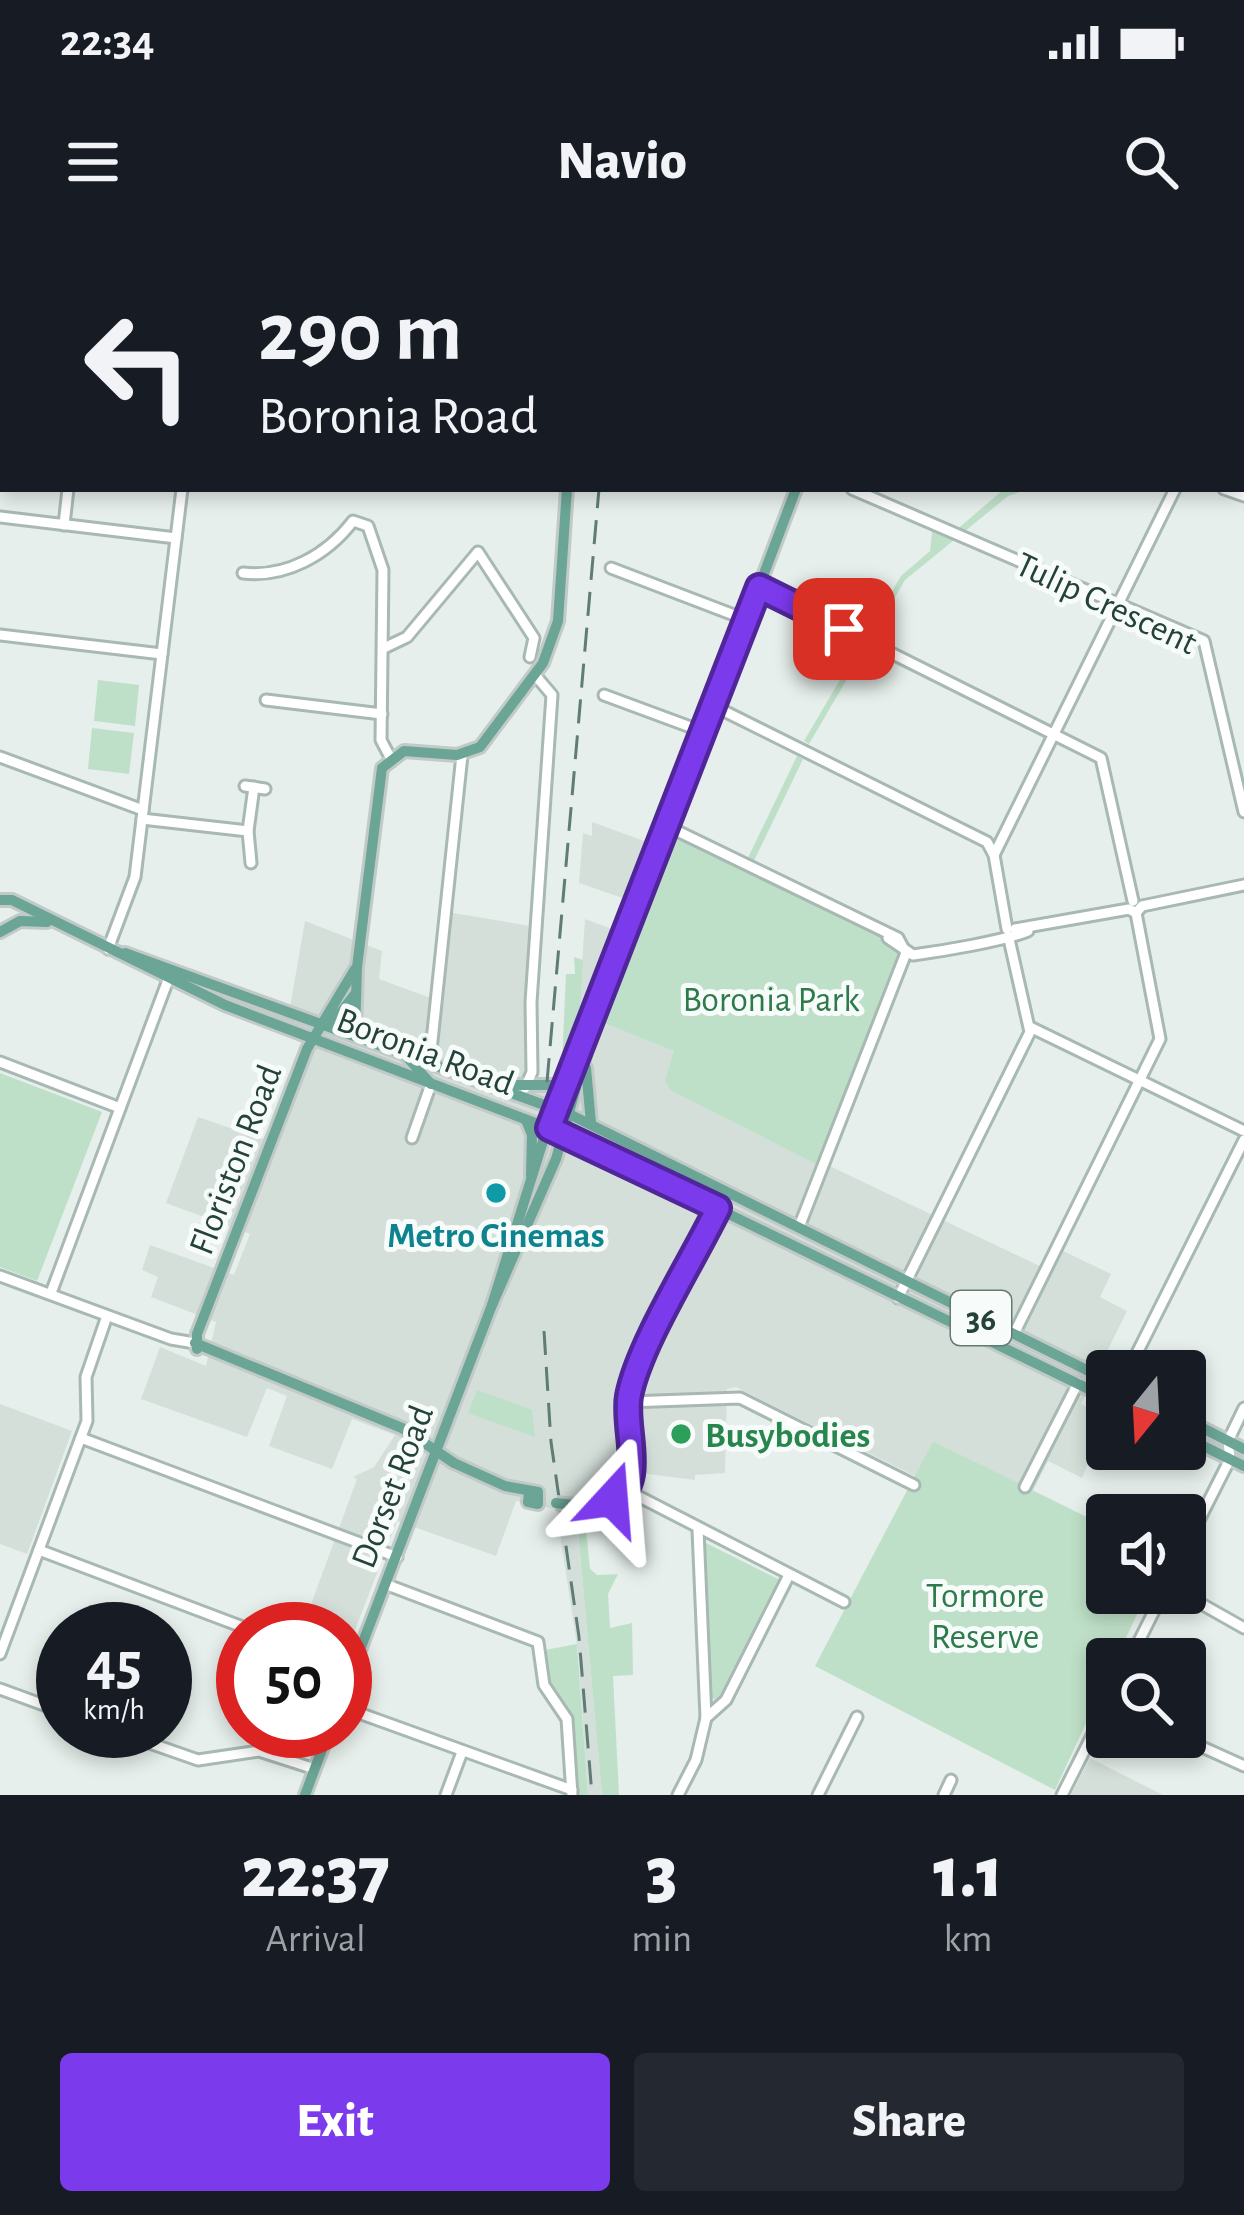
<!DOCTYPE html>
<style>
body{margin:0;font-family:"Alegreya Sans",sans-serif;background:#242831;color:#f1f3f6;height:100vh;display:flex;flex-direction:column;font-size:45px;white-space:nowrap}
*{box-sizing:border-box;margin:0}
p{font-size:39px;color:#9ea1a6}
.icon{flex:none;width:66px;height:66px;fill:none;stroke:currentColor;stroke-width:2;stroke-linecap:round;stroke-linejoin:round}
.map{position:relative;height:1555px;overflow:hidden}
.details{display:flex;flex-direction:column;background:#171b24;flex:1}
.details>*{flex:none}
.hud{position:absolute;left:0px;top:0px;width:1245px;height:252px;box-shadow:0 6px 18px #0003;background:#171b24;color:#f1f3f6;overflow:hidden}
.needle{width:78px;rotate:198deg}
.buttons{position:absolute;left:1086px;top:1110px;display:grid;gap:24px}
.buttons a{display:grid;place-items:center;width:120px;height:120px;border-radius:12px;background:#171b24;box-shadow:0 6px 18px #0003;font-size:60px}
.speed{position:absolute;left:36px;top:1362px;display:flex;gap:24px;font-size:60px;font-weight:700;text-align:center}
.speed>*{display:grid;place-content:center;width:156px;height:156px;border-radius:50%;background:#171b24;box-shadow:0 6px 18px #0003;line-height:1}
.speed small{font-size:30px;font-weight:400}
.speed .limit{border:18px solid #d22;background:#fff;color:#111}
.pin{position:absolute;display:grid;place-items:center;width:102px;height:102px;color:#fff;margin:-51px;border-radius:24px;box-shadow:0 6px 18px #0006}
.me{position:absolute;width:132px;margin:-66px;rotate:19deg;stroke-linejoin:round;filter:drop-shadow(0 0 9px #0008)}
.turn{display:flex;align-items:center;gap:42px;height:252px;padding:0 60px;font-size:54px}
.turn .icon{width:156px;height:156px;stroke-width:2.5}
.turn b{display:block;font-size:84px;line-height:102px}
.eta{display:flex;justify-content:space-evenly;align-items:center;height:204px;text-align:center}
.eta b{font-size:72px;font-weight:800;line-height:84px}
.button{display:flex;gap:24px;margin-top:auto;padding:24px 60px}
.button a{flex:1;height:138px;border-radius:12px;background:#7c3aed;color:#fff;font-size:48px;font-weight:800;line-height:138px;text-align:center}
.button a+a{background:#242831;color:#f1f3f6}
.status{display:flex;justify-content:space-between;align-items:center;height:84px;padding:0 60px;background:#171b24;direction:ltr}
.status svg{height:33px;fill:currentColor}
header{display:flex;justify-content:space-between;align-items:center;height:156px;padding:0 60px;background:#171b24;font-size:54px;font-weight:800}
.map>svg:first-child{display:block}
</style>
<div class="status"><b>22:34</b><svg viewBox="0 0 49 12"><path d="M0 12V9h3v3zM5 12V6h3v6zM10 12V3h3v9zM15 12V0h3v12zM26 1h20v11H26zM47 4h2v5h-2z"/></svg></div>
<header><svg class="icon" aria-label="menu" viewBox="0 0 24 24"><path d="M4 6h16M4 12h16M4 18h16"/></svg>Navio<svg class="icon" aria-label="search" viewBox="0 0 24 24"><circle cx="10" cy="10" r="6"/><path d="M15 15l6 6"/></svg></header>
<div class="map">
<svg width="1244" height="1555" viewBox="0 0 1244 1555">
<rect width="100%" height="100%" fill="#e6efeb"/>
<g fill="#d4dfda">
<path d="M592 582 661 607 640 664 579 643 583 593 592 596Z"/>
<path d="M447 672 536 687 529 843 557 847 594 779 675 811 665 840 670 850 1046 1029 1057 1008 1111 1034 1100 1057 1127 1071 1081 1164 1107 1178 1082 1238 1048 1221 1033 1251 933 1201 915 1236 736 1147 727 1149 725 1233 695 1235V1240L640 1233V1249L630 1261 576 1270 602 1555H588L578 1411 556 1269 516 1261 496 1316 397 1281 345 1416V1389H302L357 1239 353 1237 374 1227 395 1195 352 1179 332 1229 269 1206 287 1156 267 1148 247 1197 141 1159 160 1107 206 1126 216 1082 151 1057 158 1037 142 1030 150 1005 234 1035 250 994 166 963 198 877 263 899 312 799 320 782 289 773 305 681 382 711 379 739 436 760Z"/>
<path d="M585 679 628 695 596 775 579 769Z"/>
<path d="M0 1164 72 1191 27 1314 0 1304Z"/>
<path d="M1090 1518 1163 1555H1071Z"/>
</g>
<g fill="#bfe0c8">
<path d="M1029 249 1008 256 905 340 809 504 804 501 901 336 930 311 933 284 954 292 1003 250Z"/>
<path d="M98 440 139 445 135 486 94 481Z"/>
<path d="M92 488 134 493 129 534 88 529Z"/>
<path d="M797 516 803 519 751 627 897 700 903 712 822 927 670 850 665 840 674 811 594 779 569 826 562 823 566 734H575L574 717 583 720 580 768 596 774 669 587 745 624Z"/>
<path d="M0 833 102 872 37 1041 0 1027Z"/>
<path d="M477 1150 532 1170 535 1197 468 1173Z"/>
<path d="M933 1201 1107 1287V1353H1147L1116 1419H1107V1438L1055 1550 815 1426Z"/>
<path d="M603 1267 585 1279 590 1329 597 1335 618 1334 608 1354 610 1388 632 1383 633 1435 613 1436 619 1555H602L576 1269Z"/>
<path d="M704 1302 780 1340 723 1458 716 1461 710 1456Z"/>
<path d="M577 1404 588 1555H577L572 1480 547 1439 545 1410Z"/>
</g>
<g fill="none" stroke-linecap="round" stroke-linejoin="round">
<defs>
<g id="minor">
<path d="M467 0V3"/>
<path d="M680 0V3"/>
<path d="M804 0 812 3"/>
<path d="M149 3 152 0"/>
<path d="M302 3V0"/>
<path d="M872 3 873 0"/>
<path d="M1033 3 1034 0"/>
<path d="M1177 3 1178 0"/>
<path d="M0 30 3 33"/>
<path d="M1242 164 1244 165"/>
<path d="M852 249 1204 401 1244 572"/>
<path d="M1224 249 1244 256"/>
<path d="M0 277 176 298"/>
<path d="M64 285 68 249"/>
<path d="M611 328 747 380"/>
<path d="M243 333C286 338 327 315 353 281L368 286 383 330 381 500 390 517"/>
<path d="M759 347 1101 518 1133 661"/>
<path d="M0 395 162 414"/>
<path d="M384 408 407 397 478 312 534 398 530 417"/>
<path d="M604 455 704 492"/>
<path d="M266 460 382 474"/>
<path d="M714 466 987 602 994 615 1007 689"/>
<path d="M0 517 143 570"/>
<path d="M245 546 265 549"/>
<path d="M142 579 248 591 254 547"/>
<path d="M669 587 898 698 906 713"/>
<path d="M248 591 251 623"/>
<path d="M994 615 1175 249"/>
<path d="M1015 689 1129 669 1136 673 1142 666 1244 645"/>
<path d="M888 698 913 715C943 711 1003 701 1028 691"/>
<path d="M108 709 135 637 182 249"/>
<path d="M1030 787 1244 891"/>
<path d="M430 820 462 515"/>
<path d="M0 822 120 868"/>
<path d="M525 848 532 832 531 762 552 455 535 435"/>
<path d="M412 898 431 844"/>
<path d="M799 987 906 713"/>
<path d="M0 1036 171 1099 195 1103"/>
<path d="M51 1053 168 740"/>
<path d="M898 1058 1030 792 1009 699"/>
<path d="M1014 1094 1160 799 1136 673"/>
<path d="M1128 1131 1244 900"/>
<path d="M628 1162 740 1158 914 1245"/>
<path d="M81 1198 397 1317"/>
<path d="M1025 1247 1078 1143"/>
<path d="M628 1251 844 1362"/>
<path d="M698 1290 706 1478"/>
<path d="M1185 1308 1230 1219 1228 1201 1244 1168"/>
<path d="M39 1310 248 1389"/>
<path d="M385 1344 538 1402 544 1445 567 1479 572 1555"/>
<path d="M1182 1353 1244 1388"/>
<path d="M0 1414 87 1181 86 1137 107 1076"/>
<path d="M1130 1419 1163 1353"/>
<path d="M0 1449 63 1472"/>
<path d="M345 1468 572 1550"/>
<path d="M115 1491 198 1520 259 1511 315 1529"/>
<path d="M1180 1497 1244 1526"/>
<path d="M446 1555 462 1512"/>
<path d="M678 1555 696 1520 706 1478 726 1460 789 1335"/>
<path d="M818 1555 857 1477"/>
<path d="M944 1555 951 1540"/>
<path d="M1062 1555 1107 1466"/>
</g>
<g id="major">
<path d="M575 0V3"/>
<path d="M888 3 889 0"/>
<path d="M0 660H12L225 765 564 894 1107 1158"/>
<path d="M0 692 20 681 47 682"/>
<path d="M125 713 569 874 1107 1140"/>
<path d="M330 786 355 754"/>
<path d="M355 793 357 727 382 528 404 511 457 515 480 507 543 423 558 381 567 249"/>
<path d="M406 816 431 844"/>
<path d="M586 828 591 883"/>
<path d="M509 845H561"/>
<path d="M526 880 532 895 531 935"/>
<path d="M492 1065 557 856 604 756 796 249"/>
<path d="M195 1103 402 1188 454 1223 505 1246 538 1252V1264L528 1262 529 1253"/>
<path d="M197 1109V1094L307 809 355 729"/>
<path d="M1185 1179 1244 1209"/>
<path d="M1185 1197 1244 1226"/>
<path d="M575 1265 628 1251 627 1178 633 1141 719 966"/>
<path d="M345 1449 492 1065 556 919 587 808"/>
<path d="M305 1555 329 1491"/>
</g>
</defs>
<use href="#minor" stroke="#a8b8b2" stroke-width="15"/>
<use href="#major" stroke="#c2cac8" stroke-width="16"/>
<use href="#minor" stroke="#fff" stroke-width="9"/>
<use href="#major" stroke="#6aa596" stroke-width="10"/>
<g stroke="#5f7d75" stroke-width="3" stroke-dasharray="24 12" stroke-linecap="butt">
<path d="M605 0V3"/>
<path d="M547 842 599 249"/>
<path d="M544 1091 551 1202 579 1397 592 1555"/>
</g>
<defs>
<path id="major-bridge" d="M556 1263 575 1265"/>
</defs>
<use href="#major-bridge" stroke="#c2cac8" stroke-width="16" stroke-linecap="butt"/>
<use href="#major-bridge" stroke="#6aa596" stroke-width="10"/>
</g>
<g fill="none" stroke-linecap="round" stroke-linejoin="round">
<defs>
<path id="route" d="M612 1259C648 1246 623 1188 629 1156 639 1104 693 1020 718 968L549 888 759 347 844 389"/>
</defs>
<use href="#route" stroke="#51269a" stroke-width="30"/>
<use href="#route" stroke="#7c3aed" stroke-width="21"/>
</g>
<circle fill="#0f9aa8" stroke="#f7fbf9" stroke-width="4.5" cx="496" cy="953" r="12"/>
<circle fill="#2e9e5b" stroke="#f7fbf9" stroke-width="4.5" cx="681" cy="1194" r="12"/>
<g text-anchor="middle" stroke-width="10" stroke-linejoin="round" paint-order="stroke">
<rect fill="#f7fbf9" stroke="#637a73" stroke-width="3" x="951" y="1051" width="60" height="54" rx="9"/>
<g font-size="33" font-weight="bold" fill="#24423a">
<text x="981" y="1090">36</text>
</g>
<g font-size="36" fill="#24423a" stroke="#f7fbf9">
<text transform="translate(1107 362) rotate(25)" y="13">Tulip Crescent</text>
<text transform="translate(426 810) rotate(21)" y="13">Boronia Road</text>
<text transform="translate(234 919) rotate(-69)" y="13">Floriston Road</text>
<text transform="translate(391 1246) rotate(-69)" y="13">Dorset Road</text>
</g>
<g font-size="36" fill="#2d7a4b" stroke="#f7fbf9">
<text x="771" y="771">Boronia Park</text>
<text x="985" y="1367">Tormore<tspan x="985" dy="41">Reserve</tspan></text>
</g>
<g font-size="36" font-weight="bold" fill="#0d838f" stroke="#f7fbf9">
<text x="496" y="1007">Metro Cinemas</text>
</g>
<g font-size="36" font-weight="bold" fill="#27864d" stroke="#f7fbf9" text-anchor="start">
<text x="705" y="1207">Busybodies</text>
</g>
</g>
</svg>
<div class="buttons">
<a><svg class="needle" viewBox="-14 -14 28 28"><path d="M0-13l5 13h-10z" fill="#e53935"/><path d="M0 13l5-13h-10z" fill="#9ea1a6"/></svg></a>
<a><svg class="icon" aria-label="sound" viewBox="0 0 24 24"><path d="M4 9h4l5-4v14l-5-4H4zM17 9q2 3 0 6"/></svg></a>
<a><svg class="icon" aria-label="search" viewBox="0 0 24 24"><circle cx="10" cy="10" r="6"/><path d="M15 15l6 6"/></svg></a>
</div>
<div class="speed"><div>45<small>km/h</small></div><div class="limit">50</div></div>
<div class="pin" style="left:844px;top:389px;background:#d93025"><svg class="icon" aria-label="arrive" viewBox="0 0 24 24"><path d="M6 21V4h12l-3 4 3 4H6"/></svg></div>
<svg class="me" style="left:612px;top:1259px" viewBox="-20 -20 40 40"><path d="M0-17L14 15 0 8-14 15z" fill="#7c3aed" stroke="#fff" stroke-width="4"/></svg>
<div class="hud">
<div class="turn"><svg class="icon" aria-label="left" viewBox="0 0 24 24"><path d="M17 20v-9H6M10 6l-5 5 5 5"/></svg><div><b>290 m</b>Boronia Road</div></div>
</div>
</div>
<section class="details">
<div class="eta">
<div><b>22:37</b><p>Arrival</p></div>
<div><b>3</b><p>min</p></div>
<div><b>1.1</b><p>km</p></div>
</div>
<div class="button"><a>Exit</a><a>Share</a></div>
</section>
